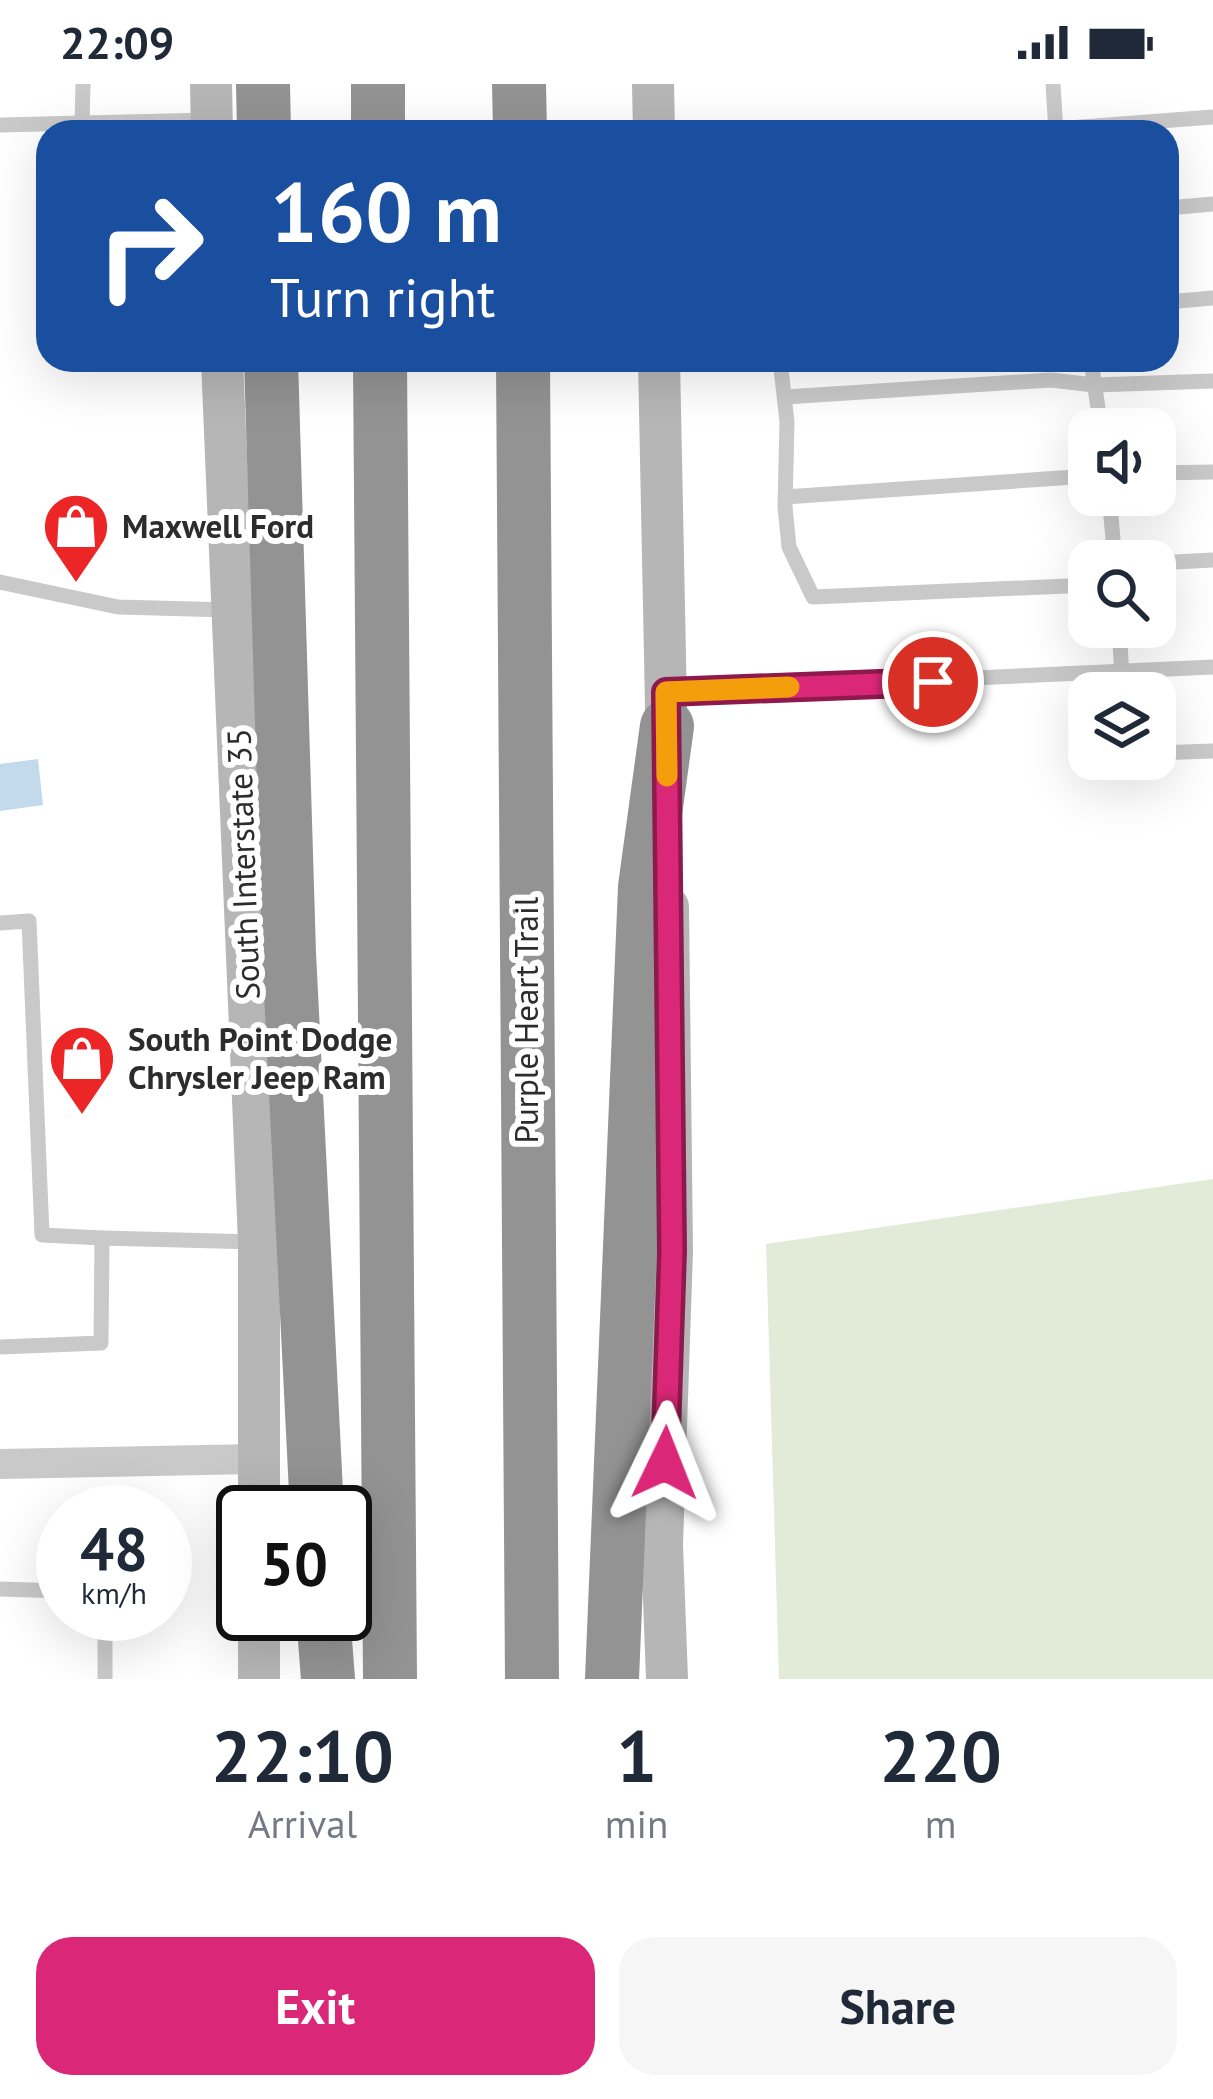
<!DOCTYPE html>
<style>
body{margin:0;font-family:"PT Sans",sans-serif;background:#f6f6f7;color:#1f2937;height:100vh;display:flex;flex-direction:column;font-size:45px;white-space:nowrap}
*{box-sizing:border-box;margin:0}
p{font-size:39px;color:#747a83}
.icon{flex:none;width:66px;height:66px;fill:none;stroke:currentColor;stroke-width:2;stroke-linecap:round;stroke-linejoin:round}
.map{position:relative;height:1595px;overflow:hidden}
.panel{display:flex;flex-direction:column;background:#fff;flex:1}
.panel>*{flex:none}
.top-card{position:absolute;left:36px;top:36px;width:1143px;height:252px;border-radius:36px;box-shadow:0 12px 48px #0002;background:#1a4fa0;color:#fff;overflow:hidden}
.tools{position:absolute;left:1068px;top:324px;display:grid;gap:24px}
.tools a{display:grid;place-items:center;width:108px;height:108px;border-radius:24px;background:#fff;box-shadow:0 12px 48px #0002;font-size:60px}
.speed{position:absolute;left:36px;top:1401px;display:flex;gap:24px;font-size:60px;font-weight:700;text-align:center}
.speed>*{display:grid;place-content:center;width:156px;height:156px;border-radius:50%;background:#fff;box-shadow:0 12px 48px #0002;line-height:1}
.speed small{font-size:30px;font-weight:400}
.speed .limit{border:6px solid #111;border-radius:18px;background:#fff;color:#111}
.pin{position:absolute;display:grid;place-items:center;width:102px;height:102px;color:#fff;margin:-51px;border:6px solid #fff;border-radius:50%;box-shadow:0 3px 12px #0007}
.me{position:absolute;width:132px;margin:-66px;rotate:2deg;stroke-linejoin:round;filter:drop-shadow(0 0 9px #0008)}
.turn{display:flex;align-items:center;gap:42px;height:252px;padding:0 36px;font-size:54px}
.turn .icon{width:156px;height:156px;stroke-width:2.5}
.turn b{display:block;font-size:84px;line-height:102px}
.eta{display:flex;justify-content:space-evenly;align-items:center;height:204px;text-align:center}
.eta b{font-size:72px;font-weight:700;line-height:84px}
.primary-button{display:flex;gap:24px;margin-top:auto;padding:24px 36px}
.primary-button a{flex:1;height:138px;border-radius:36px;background:#db2777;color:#fff;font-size:48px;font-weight:700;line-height:138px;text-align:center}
.primary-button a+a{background:#f6f6f7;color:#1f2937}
.status{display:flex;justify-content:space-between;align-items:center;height:84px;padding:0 60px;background:#fff;direction:ltr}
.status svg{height:33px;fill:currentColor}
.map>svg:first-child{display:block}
</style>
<div class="status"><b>22:09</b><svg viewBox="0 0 49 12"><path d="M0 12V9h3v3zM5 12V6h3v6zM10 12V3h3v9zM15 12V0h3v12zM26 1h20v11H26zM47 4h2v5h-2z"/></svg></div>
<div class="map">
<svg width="1213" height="1595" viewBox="0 0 1213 1595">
<rect width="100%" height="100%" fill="#fff"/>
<path fill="#e1ebd8" d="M1213 1095V1595H779L766 1160Z"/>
<path fill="#c3d9ec" d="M38 675 43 721 0 727V680Z"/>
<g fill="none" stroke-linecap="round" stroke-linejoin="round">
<g stroke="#c9c9c9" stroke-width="15">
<path d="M1053 0 1056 48"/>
<path d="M82 38 83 0"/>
<path d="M0 41 209 36"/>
<path d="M1016 48 1213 33"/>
<path d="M1167 124 1213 120"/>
<path d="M1167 218 1213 214"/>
<path d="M780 276 787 338 785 423 789 463 813 513 1089 501"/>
<path d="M1091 276 1101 345"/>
<path d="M785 313 1051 296 1094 301 1213 297"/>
<path d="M1155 389 1213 388"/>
<path d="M1109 411 1115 477"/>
<path d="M785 413 1089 392"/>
<path d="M1155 479 1213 476"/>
<path d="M0 498 118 523 229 526"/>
<path d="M1119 543 1123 609"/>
<path d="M669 608 1213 583"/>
<path d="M1155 669 1213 667"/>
<path d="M0 839 29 837 42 1151 102 1154"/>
<path d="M0 1263 101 1259 102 1154 256 1158"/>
<path d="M0 1505 63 1507"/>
<path d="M105 1530V1595"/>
</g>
<path stroke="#c9c9c9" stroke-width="30" d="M0 1380 259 1375"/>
<g stroke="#b6b6b6" stroke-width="42">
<path d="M211 0 212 48"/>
<path d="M653 0 654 48"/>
<path d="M222 276 259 1158V1428"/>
<path d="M659 276 667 671"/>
<path d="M259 1530V1595"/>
<path d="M667 1595 662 1461 672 1167 668 823"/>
</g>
<g stroke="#939393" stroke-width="54">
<path d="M263 0 264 48"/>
<path d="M378 0V48"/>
<path d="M519 0 520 48"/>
<path d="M271 276 289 869 317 1428"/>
<path d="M380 276 390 1595"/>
<path d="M523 276 532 1595"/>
<path d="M323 1530 328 1595"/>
<path d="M612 1595 645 803 667 642"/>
</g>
</g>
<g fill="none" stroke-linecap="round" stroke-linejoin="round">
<defs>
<path id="route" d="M665 1379 672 1167 666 608 933 598"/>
</defs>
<use href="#route" stroke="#8e194d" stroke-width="30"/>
<use href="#route" stroke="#db2777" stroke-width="21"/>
<path stroke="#f59e0b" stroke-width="21" d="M667 692 666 608 789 603"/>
</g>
<defs>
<symbol id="shop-pin" viewBox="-11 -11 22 30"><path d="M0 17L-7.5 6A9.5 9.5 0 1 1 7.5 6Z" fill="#ec2527" stroke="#fff"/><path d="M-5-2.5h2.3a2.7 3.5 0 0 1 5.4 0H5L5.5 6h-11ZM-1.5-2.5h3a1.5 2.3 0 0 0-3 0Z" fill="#fff"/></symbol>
</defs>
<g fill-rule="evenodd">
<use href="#shop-pin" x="38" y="404" width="76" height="104"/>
<use href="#shop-pin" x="44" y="936" width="76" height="104"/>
</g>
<g text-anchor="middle" stroke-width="12" stroke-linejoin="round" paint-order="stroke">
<g font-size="33" font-weight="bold" fill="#2c2c2c" stroke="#fff" text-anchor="start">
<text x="122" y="454">Maxwell Ford</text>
<text x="128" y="967">South Point Dodge<tspan x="128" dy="38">Chrysler Jeep Ram</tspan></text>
</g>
<g font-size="33" fill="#2c2c2c" stroke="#fff">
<text transform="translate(243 780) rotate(-92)" y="12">South Interstate 35</text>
<text transform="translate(526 936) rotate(-90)" y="12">Purple Heart Trail</text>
</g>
</g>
</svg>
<div class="tools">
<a><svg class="icon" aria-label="sound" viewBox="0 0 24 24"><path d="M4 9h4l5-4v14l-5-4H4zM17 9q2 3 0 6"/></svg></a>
<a><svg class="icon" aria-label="search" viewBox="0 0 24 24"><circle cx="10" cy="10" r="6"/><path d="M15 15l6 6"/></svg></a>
<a><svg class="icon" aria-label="layers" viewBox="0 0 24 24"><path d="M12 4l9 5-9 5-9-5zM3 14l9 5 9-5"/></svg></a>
</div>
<div class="speed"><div>48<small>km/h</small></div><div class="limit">50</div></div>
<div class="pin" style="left:933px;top:598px;background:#d93025"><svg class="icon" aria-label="arrive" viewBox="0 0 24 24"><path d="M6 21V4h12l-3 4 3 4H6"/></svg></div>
<svg class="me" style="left:665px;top:1379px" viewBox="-20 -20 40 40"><path d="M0-17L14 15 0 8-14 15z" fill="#db2777" stroke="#fff" stroke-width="4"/></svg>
<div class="top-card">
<div class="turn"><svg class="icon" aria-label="right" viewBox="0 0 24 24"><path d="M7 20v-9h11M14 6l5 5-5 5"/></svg><div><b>160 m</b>Turn right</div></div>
</div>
</div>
<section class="panel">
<div class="eta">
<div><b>22:10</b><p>Arrival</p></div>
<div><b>1</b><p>min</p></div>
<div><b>220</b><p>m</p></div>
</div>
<div class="primary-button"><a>Exit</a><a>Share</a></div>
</section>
